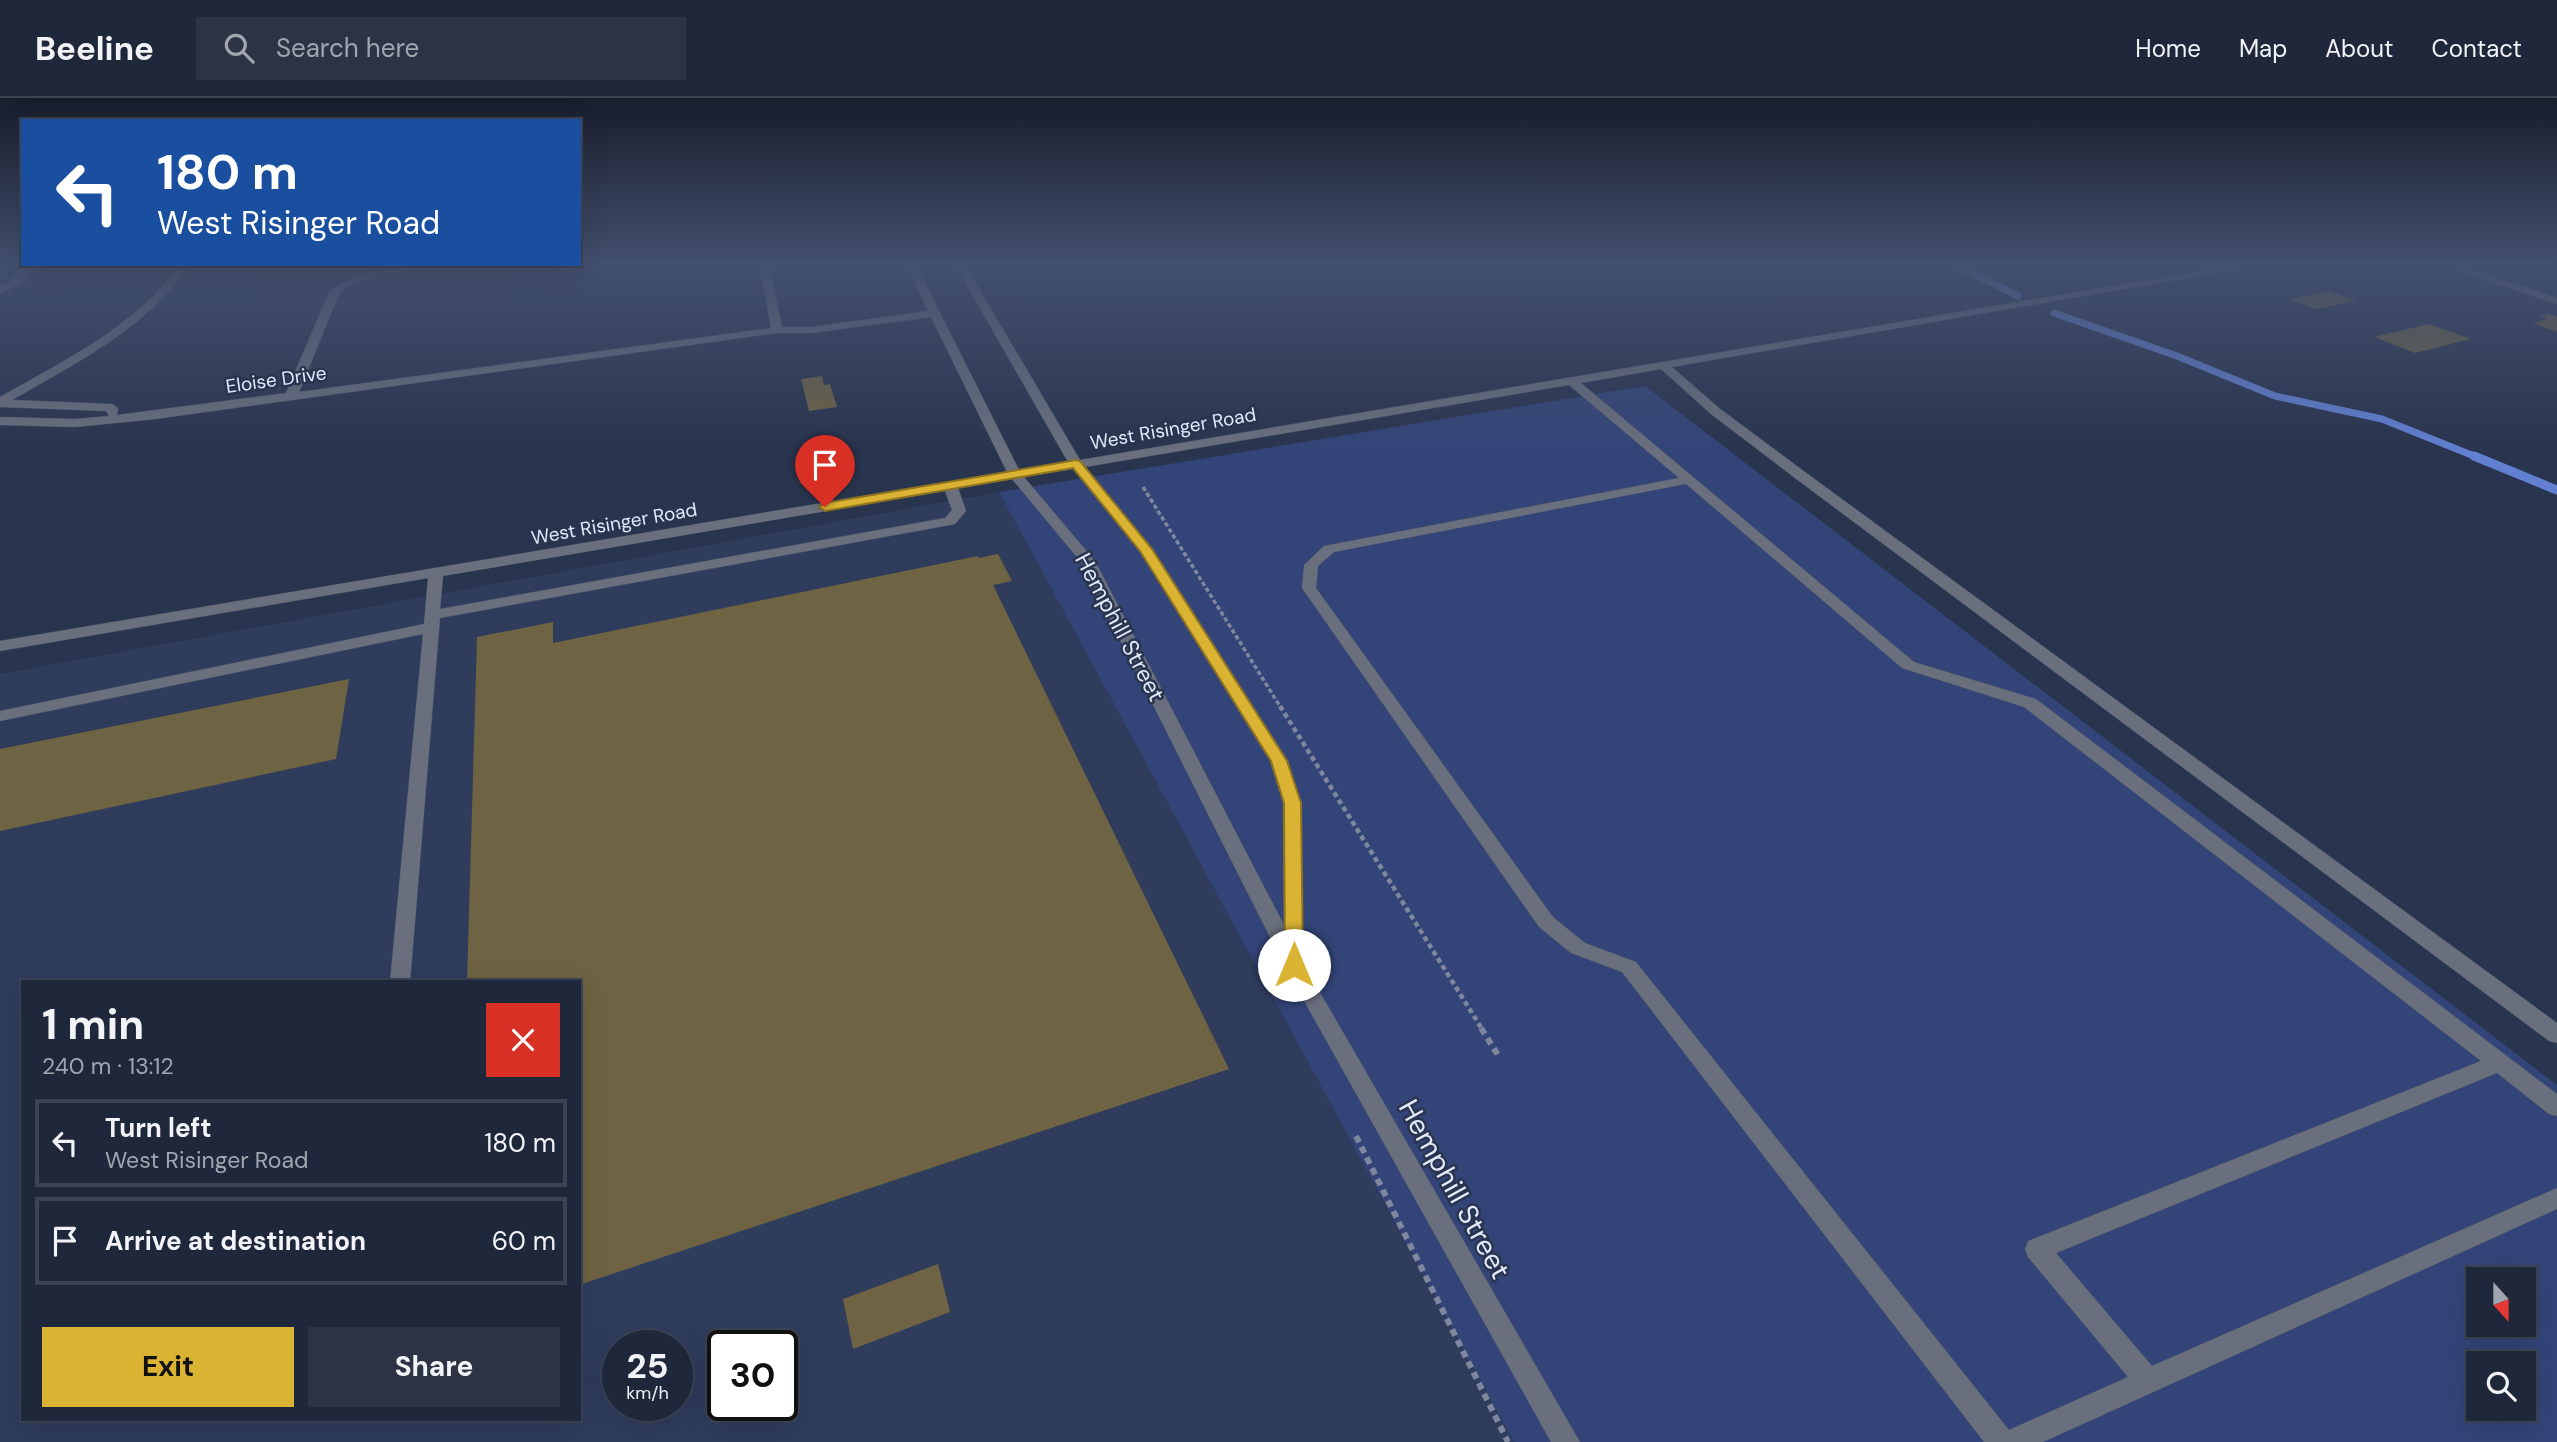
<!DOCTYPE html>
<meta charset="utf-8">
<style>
body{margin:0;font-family:"DM Sans",sans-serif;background:#2c3345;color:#f1f3f6;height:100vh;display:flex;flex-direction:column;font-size:26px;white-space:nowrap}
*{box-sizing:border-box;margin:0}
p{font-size:23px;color:#a1a5af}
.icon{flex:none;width:38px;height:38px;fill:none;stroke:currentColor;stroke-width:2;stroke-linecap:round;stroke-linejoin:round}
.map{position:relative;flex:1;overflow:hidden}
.sheet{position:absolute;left:21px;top:882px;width:560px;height:441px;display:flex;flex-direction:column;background:#1f273a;border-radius:0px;box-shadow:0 7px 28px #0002,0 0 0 2px #3c4454}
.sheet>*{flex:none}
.banner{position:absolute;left:21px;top:21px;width:560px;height:147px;border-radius:0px;box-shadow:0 7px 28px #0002,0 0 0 2px #3c4454;background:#1a4fa0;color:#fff;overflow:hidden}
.needle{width:46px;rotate:159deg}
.tools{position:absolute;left:2466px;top:1169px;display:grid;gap:14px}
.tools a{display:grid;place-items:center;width:70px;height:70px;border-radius:0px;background:#1f273a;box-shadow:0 7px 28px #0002,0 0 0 2px #3c4454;font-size:35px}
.speed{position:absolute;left:602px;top:1232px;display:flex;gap:14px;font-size:35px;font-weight:700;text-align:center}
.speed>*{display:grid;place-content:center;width:91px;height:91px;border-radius:50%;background:#1f273a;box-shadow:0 7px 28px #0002,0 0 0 2px #3c4454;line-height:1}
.speed small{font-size:18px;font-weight:400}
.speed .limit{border:4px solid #111;border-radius:10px;background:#fff;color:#111}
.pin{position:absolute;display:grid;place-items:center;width:60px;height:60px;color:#fff;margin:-72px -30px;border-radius:50% 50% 50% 0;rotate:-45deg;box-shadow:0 0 7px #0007}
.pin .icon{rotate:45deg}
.me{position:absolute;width:77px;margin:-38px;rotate:0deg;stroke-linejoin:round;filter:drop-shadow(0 0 5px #0008)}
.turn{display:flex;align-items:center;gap:24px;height:147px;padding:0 21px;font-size:32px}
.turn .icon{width:91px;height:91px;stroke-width:2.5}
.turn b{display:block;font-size:49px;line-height:60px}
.round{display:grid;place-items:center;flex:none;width:74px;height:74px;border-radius:0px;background:#2c3345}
.summary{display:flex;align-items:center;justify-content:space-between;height:119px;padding:0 21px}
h1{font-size:42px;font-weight:700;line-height:52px}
.cta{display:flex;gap:14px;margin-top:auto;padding:14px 21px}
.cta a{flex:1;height:80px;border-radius:0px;background:#dab333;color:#111;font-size:28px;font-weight:700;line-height:80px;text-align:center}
.cta a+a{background:#2c3345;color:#f1f3f6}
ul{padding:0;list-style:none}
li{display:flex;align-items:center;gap:21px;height:88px;margin:0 14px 10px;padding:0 7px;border:4px solid #3c4454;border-radius:0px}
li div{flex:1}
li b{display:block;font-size:26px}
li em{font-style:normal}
header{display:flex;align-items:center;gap:42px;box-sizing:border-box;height:98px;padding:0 35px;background:#1f273a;border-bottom:2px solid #3c4454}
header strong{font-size:33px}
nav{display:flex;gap:38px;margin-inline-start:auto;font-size:24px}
.search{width:490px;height:63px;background:#2c3345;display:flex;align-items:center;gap:18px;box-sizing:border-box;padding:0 24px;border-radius:0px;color:#a1a5af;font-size:26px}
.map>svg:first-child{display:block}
</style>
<header>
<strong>Beeline</strong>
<div class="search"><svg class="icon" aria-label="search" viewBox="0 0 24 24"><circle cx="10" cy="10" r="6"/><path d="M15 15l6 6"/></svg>Search here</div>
<nav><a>Home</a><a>Map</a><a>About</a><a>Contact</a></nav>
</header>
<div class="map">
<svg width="2557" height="1344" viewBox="0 0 2557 1344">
<rect width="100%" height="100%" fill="#29344e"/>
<path fill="#2f3c5c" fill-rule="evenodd" d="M999 394 1514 1344H0V576ZM23 884H579V1321H23ZM618 1248H677V1307H618ZM723 1248H782V1307H723Z"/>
<path fill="#334578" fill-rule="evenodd" d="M1645 288 2557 987V1344H1514L999 394ZM2478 1181H2524V1227H2478ZM2478 1265H2524V1311H2478Z"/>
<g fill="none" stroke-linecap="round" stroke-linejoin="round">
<g stroke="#6280d2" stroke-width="7">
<path d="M1956 167 2018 198"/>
<path d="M2054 215 2177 258 2275 298 2382 321 2479 360"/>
</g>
<path stroke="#6280d2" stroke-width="9" d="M2474 358 2557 392"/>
</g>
<g fill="#6e6343">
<path d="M2537 165 2505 173 2484 166V165Z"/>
<path d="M2329 193 2356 203 2316 211 2290 201Z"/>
<path d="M2550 216 2557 219V234L2533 225 2548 221 2540 218Z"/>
<path d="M2429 226 2471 241 2415 255 2374 239Z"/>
<path d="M822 278 824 287 830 286 837 309 809 313 801 281Z"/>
<path d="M998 456 1012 483 993 487 1229 971 579 1187V884H467L477 539 553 524V545L978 458 979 460Z"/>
<path d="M349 581 336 661 0 733V651Z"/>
<path d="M938 1166 950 1214 853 1251 843 1201Z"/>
</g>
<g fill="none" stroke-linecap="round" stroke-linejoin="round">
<defs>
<g id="minor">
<path d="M759 165H769L782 229H811L928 213 905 165H915L1019 372 1068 364 954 165H964L1080 362 2250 165H2275L1672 269 1719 310 1805 374 2557 925V945L2549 943 1795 380 1711 316 1661 271 1581 285 1914 564 2036 601 2557 996V1018L2549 1016 2497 975 2056 1155 2152 1268 2557 1090V1111L2043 1344H1984L1622 874 1571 855 1539 829 1302 490 1304 467 1324 448 1679 380 1569 287 1085 369 1153 451 1288 663 1301 705 1303 865 1580 1344H1551L1284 867 1081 464 1012 381 958 390 966 413 955 426 950 427 440 520 410 884H390L423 536 0 623V613L424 526 428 480 0 553V543L1007 374 931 219 811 235H777L155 321 75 329 0 327V319L75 321 109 318 106 313 0 309V299C65 262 136 228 181 166H191C147 230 78 264 12 302L112 306 118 310 117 317 286 295 330 192 355 178 374 173 419 166H460L375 178 348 188 339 196 299 294 771 230ZM1073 371 1140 453 1270 663 1283 705 1284 827 1095 463 1024 379ZM1686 386 1902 570 2024 609 2481 963 2028 1143 2025 1151 2028 1159 2128 1279 2009 1332 1636 864 1585 845 1553 819 1316 490 1318 468 1334 454ZM945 393 952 412 945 420 440 511 443 478Z"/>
<path d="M2436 165H2452L2557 200V206Z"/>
<path d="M24 166H35L17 188 0 195V188L9 184Z"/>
</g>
</defs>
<use href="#minor" stroke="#46516a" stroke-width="1"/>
<path stroke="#7e879d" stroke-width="3.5" stroke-dasharray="4.5 2.5" stroke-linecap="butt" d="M1143 389 1281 610"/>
<path stroke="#7e879d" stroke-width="4.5" stroke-dasharray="5 3.5" stroke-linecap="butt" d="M1280 608 1482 931"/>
<g stroke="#7e879d" stroke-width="6" stroke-dasharray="7 5" stroke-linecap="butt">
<path d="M1481 930 1498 957"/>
<path d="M1356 1038 1508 1344"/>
</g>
<use href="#minor" fill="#696f7d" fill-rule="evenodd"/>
</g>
<linearGradient id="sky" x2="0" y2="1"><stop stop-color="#171d2b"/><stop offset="0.47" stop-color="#43506e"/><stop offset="1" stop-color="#43506e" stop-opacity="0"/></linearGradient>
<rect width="2557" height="353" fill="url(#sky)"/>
<path fill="#dab333" stroke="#8e7421" stroke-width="2" d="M1076 362 1080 363 1152 451 1287 663 1301 705 1303 867 1301 872 1294 874 1285 867 1284 705 1271 663 1140 453 1073 370 825 413 819 409 825 405Z"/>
<g text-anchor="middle" stroke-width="5" stroke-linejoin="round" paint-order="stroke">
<g font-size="19" fill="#e1e9fa" stroke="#29344e">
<text transform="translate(276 281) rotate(-8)" y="7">Eloise Drive</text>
<text transform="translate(1173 330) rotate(-10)" y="7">West Risinger Road</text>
<text transform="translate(614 425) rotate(-10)" y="7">West Risinger Road</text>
</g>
<g font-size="23" fill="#e1e9fa" stroke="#29344e">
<text transform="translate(1120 529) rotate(62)" y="8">Hemphill Street</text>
</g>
<g font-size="28" fill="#e1e9fa" stroke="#29344e">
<text transform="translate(1455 1091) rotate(61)" y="10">Hemphill Street</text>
</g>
</g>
</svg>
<div class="tools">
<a><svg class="needle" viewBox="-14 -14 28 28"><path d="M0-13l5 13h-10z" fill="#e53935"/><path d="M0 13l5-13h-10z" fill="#a1a5af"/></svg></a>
<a><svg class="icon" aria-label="search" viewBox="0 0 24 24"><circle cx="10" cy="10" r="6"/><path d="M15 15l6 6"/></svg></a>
</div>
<div class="speed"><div>25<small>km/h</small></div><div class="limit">30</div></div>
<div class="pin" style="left:825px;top:409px;background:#d93025"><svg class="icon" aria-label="arrive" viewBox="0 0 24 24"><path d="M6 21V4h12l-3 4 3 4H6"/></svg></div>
<svg class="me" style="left:1294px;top:867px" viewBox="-20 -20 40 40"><circle r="19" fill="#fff"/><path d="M0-13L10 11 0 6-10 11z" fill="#dab333"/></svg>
<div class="banner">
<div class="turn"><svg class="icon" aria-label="left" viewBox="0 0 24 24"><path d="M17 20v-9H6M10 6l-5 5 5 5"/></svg><div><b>180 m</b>West Risinger Road</div></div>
</div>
<section class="sheet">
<div class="summary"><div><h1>1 min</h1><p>240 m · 13:12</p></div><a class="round" style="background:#d93025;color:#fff"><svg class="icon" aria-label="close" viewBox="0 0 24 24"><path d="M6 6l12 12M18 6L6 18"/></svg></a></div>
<ul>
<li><svg class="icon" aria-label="left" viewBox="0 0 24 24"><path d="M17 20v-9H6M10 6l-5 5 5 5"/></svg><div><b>Turn left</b><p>West Risinger Road</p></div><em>180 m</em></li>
<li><svg class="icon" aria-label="arrive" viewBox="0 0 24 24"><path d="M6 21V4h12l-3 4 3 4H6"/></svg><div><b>Arrive at destination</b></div><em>60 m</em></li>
</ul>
<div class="cta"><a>Exit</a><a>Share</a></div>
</section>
</div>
